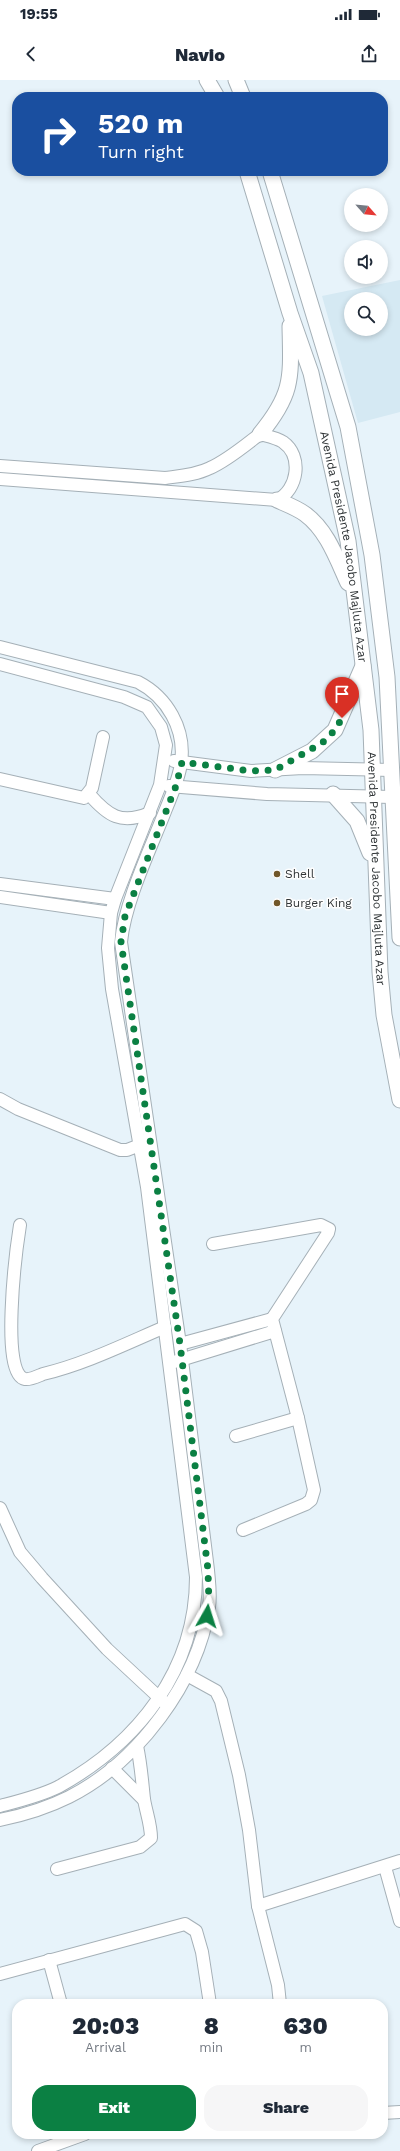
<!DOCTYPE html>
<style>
body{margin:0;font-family:"Work Sans",sans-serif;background:#f6f6f7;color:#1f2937;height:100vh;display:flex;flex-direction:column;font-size:15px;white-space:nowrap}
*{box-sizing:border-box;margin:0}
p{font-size:13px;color:#747a83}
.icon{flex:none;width:22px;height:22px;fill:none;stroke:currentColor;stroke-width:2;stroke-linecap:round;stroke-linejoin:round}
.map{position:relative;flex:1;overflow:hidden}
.side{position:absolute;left:12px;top:1919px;width:376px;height:140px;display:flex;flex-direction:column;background:#fff;border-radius:16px;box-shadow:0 2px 6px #0003}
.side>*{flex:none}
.hud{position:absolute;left:12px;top:12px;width:376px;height:84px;border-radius:16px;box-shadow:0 2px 6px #0003;background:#1a4fa0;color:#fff;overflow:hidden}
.needle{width:26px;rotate:117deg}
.controls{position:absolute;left:344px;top:108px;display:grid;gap:8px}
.controls a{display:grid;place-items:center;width:44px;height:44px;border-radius:50%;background:#fff;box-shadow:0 2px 6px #0003;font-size:20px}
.pin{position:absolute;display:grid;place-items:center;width:34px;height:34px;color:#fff;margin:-41px -17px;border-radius:50% 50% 50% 0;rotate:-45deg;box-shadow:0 0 4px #0007}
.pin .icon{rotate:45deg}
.me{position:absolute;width:44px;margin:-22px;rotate:6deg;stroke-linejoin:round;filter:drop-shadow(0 0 3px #0008)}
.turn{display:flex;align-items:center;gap:14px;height:84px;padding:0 20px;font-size:18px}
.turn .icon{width:52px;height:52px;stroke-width:2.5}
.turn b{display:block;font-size:28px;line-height:34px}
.eta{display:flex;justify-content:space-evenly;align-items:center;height:68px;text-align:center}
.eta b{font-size:24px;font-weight:800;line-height:28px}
.cta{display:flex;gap:8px;margin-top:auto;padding:8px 20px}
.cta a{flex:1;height:46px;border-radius:16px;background:#0b8043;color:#fff;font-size:16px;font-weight:800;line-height:46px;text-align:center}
.cta a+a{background:#f6f6f7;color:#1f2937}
.status{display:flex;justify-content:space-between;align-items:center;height:28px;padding:0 20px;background:#fff;direction:ltr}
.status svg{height:11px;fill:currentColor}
header{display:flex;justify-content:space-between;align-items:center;height:52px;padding:0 20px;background:#fff;font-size:18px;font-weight:800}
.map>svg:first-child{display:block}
</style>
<div class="status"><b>19:55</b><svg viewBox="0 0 49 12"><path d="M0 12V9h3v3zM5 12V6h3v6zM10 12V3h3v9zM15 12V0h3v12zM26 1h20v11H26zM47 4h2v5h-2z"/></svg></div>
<header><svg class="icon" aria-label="back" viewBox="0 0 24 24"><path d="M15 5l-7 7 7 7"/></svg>Navio<svg class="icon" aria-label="share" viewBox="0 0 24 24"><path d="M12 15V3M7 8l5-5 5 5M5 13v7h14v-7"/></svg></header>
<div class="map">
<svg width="400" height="2071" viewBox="0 0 400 2071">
<rect width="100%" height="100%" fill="#e7f3fa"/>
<path fill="#d5e9f3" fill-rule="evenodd" d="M400 200V332L358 343 322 216ZM351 219H381V249H351Z"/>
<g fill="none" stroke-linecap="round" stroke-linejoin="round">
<defs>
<g id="minor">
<path d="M0 386 165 398C180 396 196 395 210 388 228 380 244 366 260 354 267 356 277 358 283 362 303 376 298 410 277 420L0 399"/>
<path d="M0 567 138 602C167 617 186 649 181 683 179 699 172 714 166 729 151 768 125 821 121 862L180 1264 208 1490C209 1502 211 1515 209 1527 197 1603 138 1682 69 1717 47 1728 24 1735 0 1740"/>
<path d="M0 584 124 617 147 627 161 647 166 665 160 705 115 819 111 833 108 868 112 909 147 1107 196 1497C196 1590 138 1663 58 1707 40 1716 19 1721 0 1726"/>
<path d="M174 681 251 691 303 688 392 690"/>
<path d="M0 699 84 718 92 708 103 657"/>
<path d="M169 706 267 714 392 717"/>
<path d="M89 714C108 736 121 745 150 733"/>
<path d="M0 804 115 819"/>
<path d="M0 817 111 833"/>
<path d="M0 1019 18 1029 120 1070H127L140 1065"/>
<path d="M20 1145C16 1170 0 1295 25 1299 30 1300 38 1296 43 1294 85 1284 125 1264 165 1247"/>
<path d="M213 1164 321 1145 329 1149 328 1153 272 1239 298 1338 314 1410 311 1420 306 1424 243 1450"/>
<path d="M180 1264 272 1239"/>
<path d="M174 1282 275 1251"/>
<path d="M236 1356 298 1338"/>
<path d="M0 1428 20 1472 42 1498 107 1569 165 1623"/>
<path d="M187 1595 216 1611 221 1621 239 1695 249 1750 258 1826 278 1905 280 1924"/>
<path d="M112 1688 144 1720"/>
<path d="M385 1787 400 1841"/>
<path d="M57 1789 140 1767 151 1758C151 1744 146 1732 144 1719 142 1701 141 1684 137 1666"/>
<path d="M258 1826 400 1781"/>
<path d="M49 1880 61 1924"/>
<path d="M0 1894 185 1844 196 1851 202 1872 210 1924"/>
<path d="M383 2033 400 2032"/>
<path d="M38 2071 85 2054"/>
</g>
<g id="major">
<path d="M207 0 217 17"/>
<path d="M236 0 243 17"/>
<path id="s1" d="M247 91 290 233 311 293 348 461 371 650 380 892 384 935 400 1020"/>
<path d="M270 91 348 347 372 475 387 597 400 858"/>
<path d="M260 354C294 313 291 297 290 246"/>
<path d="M277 420C286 424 297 428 305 434 327 450 337 479 348 503"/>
<path d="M275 690 312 671 335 650 363 586"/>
<path d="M333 714 357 741 370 773"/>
</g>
</defs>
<use href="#minor" stroke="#a5b0b7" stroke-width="14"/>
<use href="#major" stroke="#a5b0b7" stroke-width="17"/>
<use href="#minor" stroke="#fff" stroke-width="12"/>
<use href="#major" stroke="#fff" stroke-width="15"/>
</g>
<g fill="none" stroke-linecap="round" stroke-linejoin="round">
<path stroke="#0b8043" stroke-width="7" stroke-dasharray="0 12.6" d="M207 1536 209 1525 208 1490 180 1264 121 862 125 836 176 706 182 682 251 691 275 690 322 663 335 650 342 638"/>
</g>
<g fill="#715729" stroke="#fefefe" stroke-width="1.5">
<circle cx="277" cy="794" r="4"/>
<circle cx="277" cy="823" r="4"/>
</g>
<g text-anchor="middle" stroke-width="3" stroke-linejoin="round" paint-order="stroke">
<g font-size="12" fill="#303537" stroke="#fefefe">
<text dy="4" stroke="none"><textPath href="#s1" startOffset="389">Avenida Presidente Jacobo Majluta Azar</textPath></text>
<text dy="4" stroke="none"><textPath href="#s1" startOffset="713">Avenida Presidente Jacobo Majluta Azar</textPath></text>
</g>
<g font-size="12" fill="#303537" stroke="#fefefe" text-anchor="start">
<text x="285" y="798">Shell</text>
<text x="285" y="827">Burger King</text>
</g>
</g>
</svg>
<div class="controls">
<a><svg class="needle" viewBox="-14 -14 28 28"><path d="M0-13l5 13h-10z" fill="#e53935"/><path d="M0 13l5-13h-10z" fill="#747a83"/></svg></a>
<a><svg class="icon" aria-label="sound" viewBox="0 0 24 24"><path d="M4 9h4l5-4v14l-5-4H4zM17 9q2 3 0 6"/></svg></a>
<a><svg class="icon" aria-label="search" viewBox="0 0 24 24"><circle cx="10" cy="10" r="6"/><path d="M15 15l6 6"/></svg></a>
</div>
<div class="pin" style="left:342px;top:638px;background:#d93025"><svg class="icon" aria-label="arrive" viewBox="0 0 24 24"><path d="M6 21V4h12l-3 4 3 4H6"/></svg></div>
<svg class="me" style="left:207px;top:1536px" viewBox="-20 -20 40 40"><path d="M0-17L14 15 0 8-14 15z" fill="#0b8043" stroke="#fff" stroke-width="4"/></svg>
<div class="hud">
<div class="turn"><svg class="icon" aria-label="right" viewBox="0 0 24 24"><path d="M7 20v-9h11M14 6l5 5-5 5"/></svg><div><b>520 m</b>Turn right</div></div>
</div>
<section class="side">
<div class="eta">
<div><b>20:03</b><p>Arrival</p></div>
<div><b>8</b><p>min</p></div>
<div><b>630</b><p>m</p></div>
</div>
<div class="cta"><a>Exit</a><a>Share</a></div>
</section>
</div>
